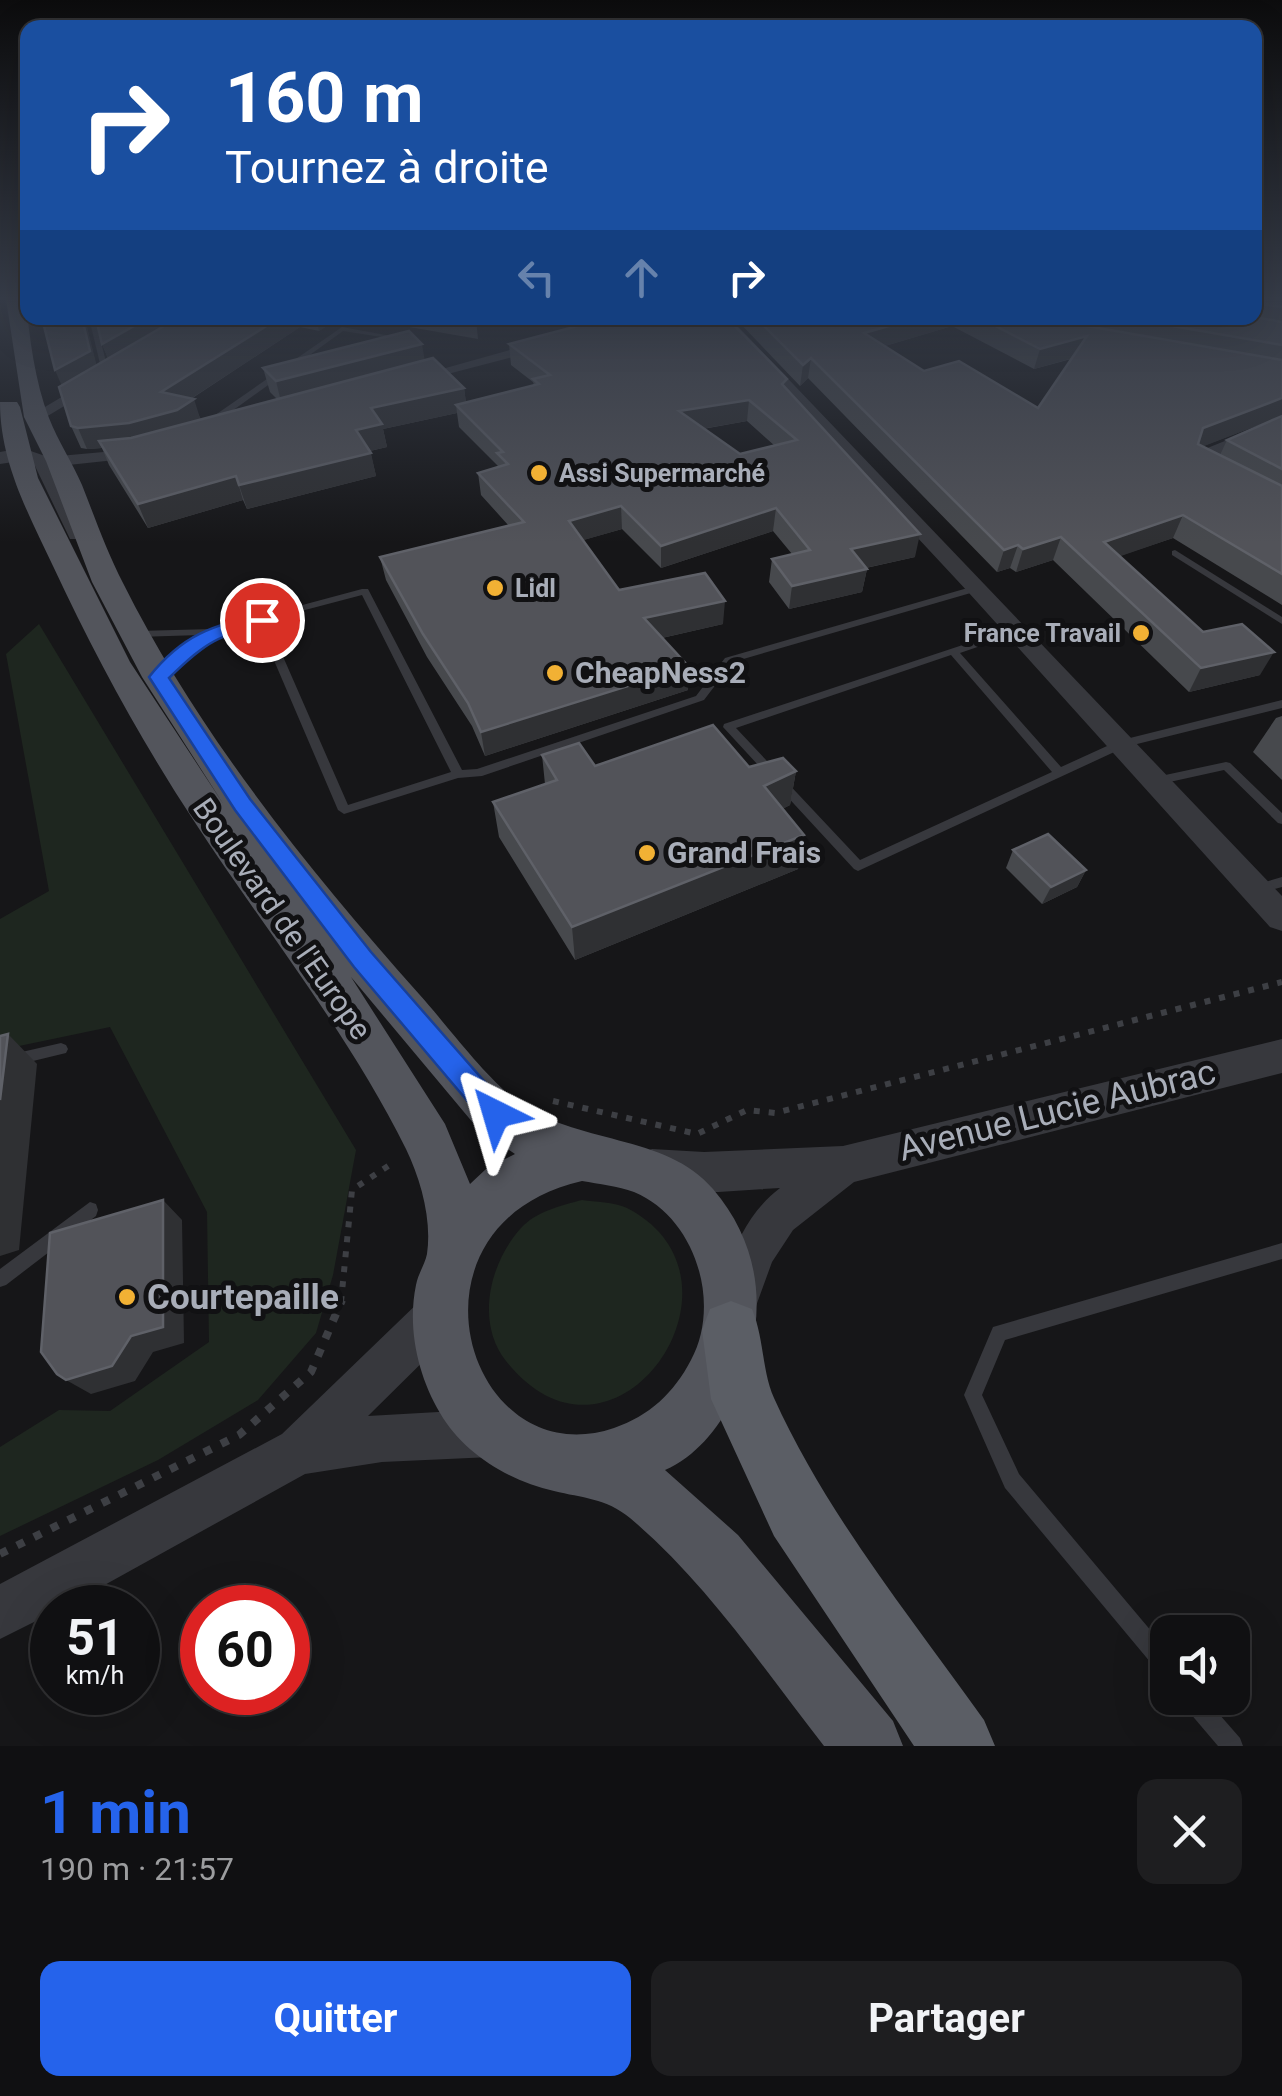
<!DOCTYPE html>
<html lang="fr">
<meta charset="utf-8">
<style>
body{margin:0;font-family:Roboto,sans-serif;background:#1e1e20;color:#f1f3f6;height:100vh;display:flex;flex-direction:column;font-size:38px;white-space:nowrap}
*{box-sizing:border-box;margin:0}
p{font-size:32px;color:#9c9d9f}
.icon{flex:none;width:55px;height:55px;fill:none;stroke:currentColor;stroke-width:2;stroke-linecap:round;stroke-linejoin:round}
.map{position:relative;height:1746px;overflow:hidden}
.drawer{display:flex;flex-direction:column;background:#101012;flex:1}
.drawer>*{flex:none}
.hud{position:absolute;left:20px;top:20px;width:1242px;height:305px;border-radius:20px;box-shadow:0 10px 40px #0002,0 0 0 2px #303032;background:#1a4fa0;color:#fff;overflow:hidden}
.buttons{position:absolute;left:1150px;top:1615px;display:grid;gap:20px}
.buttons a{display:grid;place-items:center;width:100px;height:100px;border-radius:20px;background:#101012;box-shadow:0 10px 40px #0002,0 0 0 2px #303032;font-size:50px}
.speed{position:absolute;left:30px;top:1585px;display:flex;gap:20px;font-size:50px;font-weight:700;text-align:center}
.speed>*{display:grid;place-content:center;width:130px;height:130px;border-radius:50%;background:#101012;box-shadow:0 10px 40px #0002,0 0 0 2px #303032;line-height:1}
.speed small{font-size:25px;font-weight:400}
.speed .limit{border:15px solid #d22;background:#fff;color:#111}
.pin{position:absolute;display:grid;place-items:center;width:85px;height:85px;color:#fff;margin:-42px;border:5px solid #fff;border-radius:50%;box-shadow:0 2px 10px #0007}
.me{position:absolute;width:110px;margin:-55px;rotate:320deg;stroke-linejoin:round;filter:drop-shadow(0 0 8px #0008)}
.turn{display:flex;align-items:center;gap:35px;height:210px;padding:0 40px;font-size:45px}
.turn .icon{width:130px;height:130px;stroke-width:2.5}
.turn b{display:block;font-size:70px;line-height:85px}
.lanes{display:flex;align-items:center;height:95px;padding:0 40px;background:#0003;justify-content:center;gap:50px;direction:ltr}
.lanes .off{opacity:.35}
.round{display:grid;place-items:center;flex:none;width:105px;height:105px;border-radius:20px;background:#1e1e20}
.overview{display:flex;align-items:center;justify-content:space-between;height:170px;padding:0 40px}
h1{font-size:60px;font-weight:700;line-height:75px;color:#2563eb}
.button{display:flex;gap:20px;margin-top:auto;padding:20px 40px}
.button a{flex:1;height:115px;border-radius:20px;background:#2563eb;color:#fff;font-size:40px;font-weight:700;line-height:115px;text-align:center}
.button a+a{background:#1e1e20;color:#f1f3f6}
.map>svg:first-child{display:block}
</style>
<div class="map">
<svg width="1282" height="1746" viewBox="0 0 1282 1746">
<rect width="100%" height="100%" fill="#161618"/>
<g fill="#1e261f">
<path d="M39 624 356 1150 333 1275 316 1333 258 1400 158 1460 0 1536V1447L59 1410 110 1411 209 1342 207 1212 110 1027 0 1050V919L49 891 6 654Z"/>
<path d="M582 1200C595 1202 614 1202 627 1208 765 1279 614 1497 506 1361 475 1322 490 1262 521 1228 537 1211 560 1206 582 1200Z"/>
</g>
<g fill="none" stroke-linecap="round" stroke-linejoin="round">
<g stroke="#3d3f44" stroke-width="6" stroke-dasharray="6 9" stroke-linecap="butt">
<path d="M553 1101 697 1134 747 1110 775 1113 1282 982"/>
<path d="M341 1302 352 1190 394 1162"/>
</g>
<path stroke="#3d3f44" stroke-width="8" stroke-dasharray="8 11" stroke-linecap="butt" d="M0 1554 239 1435 311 1372 342 1300"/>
<g fill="#37383d" fill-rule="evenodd">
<path d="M89 318H95L110 378 103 376Z"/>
<path d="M342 327 391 336 388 338 343 331 214 424H208V420Z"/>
<path d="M1175 550 1282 617V624L1172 555V551Z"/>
<path d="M978 585 981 586V590L733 662 704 700 482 776 458 778 344 814 338 810 258 623 217 634 185 654 164 677 160 678 155 675 177 650 201 635 137 637 132 634 137 631 213 629 362 589H368L462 770 477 769 696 696 725 658ZM362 595 451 772 348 805 267 620Z"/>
<path d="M1017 627 1021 628V632L960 653 1061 767 1118 741 1282 700V708L1125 747 858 871 854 869 723 727 724 724ZM951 655 1052 772 860 860 736 728Z"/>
<path d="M1226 762 1230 763 1282 813V824L1278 823 1224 770 1156 785 1150 781 1156 777Z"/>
<path d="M1282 877V887L1256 894 1252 892 1250 889 1252 886Z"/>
<path d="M61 1043 66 1045 68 1049 66 1053 0 1069V1057Z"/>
<path d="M90 1202 96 1204 98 1210 96 1216 6 1285 0 1287V1269Z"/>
<path d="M1282 1243V1259L1005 1340 982 1395 1019 1474 1168 1651V1678L1161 1675 1005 1488 964 1395 993 1327Z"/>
<path d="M1181 1698H1205L1240 1738 1243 1746H1218L1184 1706Z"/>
</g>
<g fill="#37383d" fill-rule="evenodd">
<path d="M542 341 547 342V348L417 382 410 378Z"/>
<path d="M87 382 99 385 41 420 28 417Z"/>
<path d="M1282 418V429L1209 459 1216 469 1214 472H1202L1192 464 1195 453Z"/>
<path d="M137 449 145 454 143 457 59 466 51 461 59 456Z"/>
</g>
<g fill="#37383d" fill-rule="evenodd">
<path d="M713 318H730L1282 896V931L1270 927 969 593Z"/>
<path d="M22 448 51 458 90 534 86 539H70L35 466 20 461 0 464V452Z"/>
<path d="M1282 1039V1073L854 1182 793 1230 772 1262 752 1317 736 1323 720 1317 714 1301C730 1259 743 1216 780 1188 735 1190 681 1199 638 1182L632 1168 638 1154 652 1149 704 1152 843 1146Z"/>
<path d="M439 1292 455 1298 461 1314 455 1330 368 1416 491 1409 508 1416 515 1433 508 1450 491 1457 382 1462 305 1474 63 1608H52V1613L0 1639V1584L282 1434 423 1298Z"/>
</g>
<path fill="#53555c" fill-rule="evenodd" d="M6 299H26C29 336 35 382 49 418 58 441 72 462 82 485 95 518 107 552 123 583 198 733 308 869 419 994 447 1025 484 1076 516 1100 575 1145 666 1133 713 1189 767 1252 768 1330 732 1401 718 1429 695 1457 665 1470L738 1535 893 1721 903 1746H824C763 1668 706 1582 630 1518 606 1498 582 1498 554 1491 509 1481 463 1453 440 1413 418 1376 407 1328 416 1285 418 1274 425 1264 427 1254 432 1220 421 1180 406 1149 348 1032 265 930 194 821 140 739 94 654 53 566 28 513 0 462 0 402H17L20 407 38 478 130 662 224 805 142 677 92 582 46 461 24 417ZM351 977 479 1130 515 1154 486 1169 470 1184 445 1124ZM582 1181C599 1184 618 1186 634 1192 695 1217 722 1303 691 1360 674 1393 649 1416 614 1428 467 1478 391 1225 582 1181Z"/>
<path fill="#5b5e65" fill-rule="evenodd" d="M731 1301 752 1309C764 1338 762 1371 774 1398 827 1515 910 1616 984 1720L995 1746H914L774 1536 711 1399 702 1330 710 1309Z"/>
</g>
<g fill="#47494d" fill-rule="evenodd">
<path d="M1255 299H1282V416L1203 446 1220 455 1227 440 1282 416V605L1173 538 1119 556 1203 632 1260 675 1189 692 1053 560 1016 572 1010 568 997 572 808 378 800 386 735 318H1255ZM952 326 1034 369 1071 359 1038 408 924 371 885 346Z"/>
<path d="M97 318H339L319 331 300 327 191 399 201 420 277 399 270 392 263 368 424 360 464 388 466 403 534 385 533 382 511 365 509 344 786 388 915 557 866 568 867 569 862 592 789 609 769 582 772 559 792 554 773 531 661 568 622 529 583 540 619 590 723 624 662 638 688 690 485 756 472 726 427 657 386 580 380 557 509 526 481 495 478 473 499 467 459 427 457 413 383 429 387 447 370 451 376 476 247 509 243 500 148 528 109 465 102 448 87 449 81 448 71 426 62 385 85 319 96 365 108 358 102 344ZM747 421 775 446 740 454 703 429Z"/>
<path d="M358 318H474L476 319 478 339Z"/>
<path d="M1282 716V780L1253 752 1276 718Z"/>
<path d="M542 755 595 766 749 767 796 771 790 805 782 809 804 835 798 869 575 960 499 837 493 802 545 784Z"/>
<path d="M1013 850 1086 870 1077 887 1042 904 1006 868Z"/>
</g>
<g fill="#2f3033">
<path d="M82 318H86L85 319 98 371 64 391 55 370Z"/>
<path d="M148 318H189L110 364 102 344Z"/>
<path d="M279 318H298L300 327 172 411 194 399 201 421 185 432 99 441 102 448 87 449 78 428 161 392Z"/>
<path d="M316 318H339L319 331Z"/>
<path d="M917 318H954L952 326 861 353 864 333Z"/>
<path d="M1087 336 1080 356 1034 369 1040 349Z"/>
<path d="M422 344 426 368 282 406 276 381Z"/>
<path d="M811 358 808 378 800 386 803 365Z"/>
<path d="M464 388 467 410 456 405 457 413 383 429 387 447 361 453 356 430 371 408Z"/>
<path d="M1282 398V416L1194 450 1203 428Z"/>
<path d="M749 400 747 421 678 433 679 411Z"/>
<path d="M371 453 376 476 247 509 239 485Z"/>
<path d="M236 476 243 500 148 528 138 504Z"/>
<path d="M621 506 622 529 570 544 569 521Z"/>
<path d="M776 508 773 531 661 568V546Z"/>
<path d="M1183 515 1173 538 1095 565 1104 542Z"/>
<path d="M920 534 915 557 847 572 851 549Z"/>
<path d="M1061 537 1053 560 1016 572 1023 549Z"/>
<path d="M1018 545 1010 568 997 572 1004 550Z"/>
<path d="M867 569 862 592 789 609 792 586Z"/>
<path d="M725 601 723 624 644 642V618Z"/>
<path d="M1274 652 1260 675 1189 692 1201 668Z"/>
<path d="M689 667 688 690 485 756 481 732Z"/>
<path d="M796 771 790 805 759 821 764 786Z"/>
<path d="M804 835 798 869 575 960 572 927Z"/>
<path d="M1086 870 1077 887 1042 904 1051 887Z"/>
<path d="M8 1034 37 1064 19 1250 0 1256V1100Z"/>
<path d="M163 1200 182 1220 184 1343 153 1352 135 1381 91 1394 66 1380Z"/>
</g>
<g fill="#525359" stroke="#5f6168" stroke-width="2.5" fill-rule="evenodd">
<path d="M1255 299H1282V307L1255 303Z"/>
<path d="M1255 317 1282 322V345L1126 318Z"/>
<path d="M42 318H82L90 351 55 370Z"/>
<path d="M106 318H148L102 344 97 323Z"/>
<path d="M178 318H279L161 392 194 399 177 410 129 423 78 428 71 426 59 387Z"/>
<path d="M608 318H727L787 379 782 384 920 534 851 549 867 569 792 586 772 559 810 550 776 508 661 546 621 506 569 521 619 590 705 573 725 601 644 618 689 667 481 732 468 703 423 634 380 557 524 522 478 473 508 464 497 453 503 452 456 405 539 384 533 379 550 375 509 344ZM749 400 797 440 740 454 679 411Z"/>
<path d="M756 318H917L864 333 924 371 959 361 1038 408 1087 336 1040 349 980 318H1041L1282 360V398L1203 428 1198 444 1282 486V574L1183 515 1104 542 1203 632 1242 624 1274 652 1201 668 1061 537 1023 549 1018 545 1004 550 811 358 803 365Z"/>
<path d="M409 331 422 344 276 381 263 368Z"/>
<path d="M433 358 464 388 371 408 382 424 356 430 371 453 239 485 236 476 138 504 99 441 131 438Z"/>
<path d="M1282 416V469L1227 440Z"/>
<path d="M713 725 749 767 783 758 796 771 764 786 804 835 572 927 493 802 557 780 542 755 579 743 595 766Z"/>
<path d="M1048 834 1086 870 1051 887 1013 850Z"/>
<path d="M8 1034 0 1100V1036Z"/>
<path d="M163 1200V1327L131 1336 112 1366 66 1380 57 1374 41 1352 50 1233Z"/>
</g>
<linearGradient id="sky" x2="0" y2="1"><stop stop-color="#0c0c0d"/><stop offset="0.55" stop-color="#363c48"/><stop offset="1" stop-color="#363c48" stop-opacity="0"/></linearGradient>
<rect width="1282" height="543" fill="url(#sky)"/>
<path fill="#2563eb" stroke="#184099" stroke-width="2.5" d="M262 614 269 616V624C217 636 208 640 169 678L250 799 371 952 505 1105 509 1114 505 1123 496 1127 486 1123 354 967 235 810 149 677C183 634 212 626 262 614Z"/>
<g fill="#f2b134" stroke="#111113" stroke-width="4">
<circle cx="539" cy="473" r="10"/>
<circle cx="495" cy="588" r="10"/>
<circle cx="1141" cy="633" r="10"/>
<circle cx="555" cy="673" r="10"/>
<circle cx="647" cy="853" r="10"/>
<circle cx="127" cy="1297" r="10"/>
</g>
<g text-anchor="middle" stroke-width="10" stroke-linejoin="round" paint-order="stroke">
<g font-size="25" font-weight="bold" fill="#a8adb8" stroke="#111113" text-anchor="start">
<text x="559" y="482">Assi Supermarché</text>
<text x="515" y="597">Lidl</text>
<text x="1121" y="642" text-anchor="end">France Travail</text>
</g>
<g font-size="30" font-weight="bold" fill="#a8adb8" stroke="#111113" text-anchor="start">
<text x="575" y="683">CheapNess2</text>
<text x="667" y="863">Grand Frais</text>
</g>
<g font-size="30" fill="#a8adb8" stroke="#111113">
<text transform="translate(282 919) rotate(55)" y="10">Boulevard de l'Europe</text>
</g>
<g font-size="35" fill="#a8adb8" stroke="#111113">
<text transform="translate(1057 1110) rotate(-14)" y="12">Avenue Lucie Aubrac</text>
</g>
<g font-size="35" font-weight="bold" fill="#a8adb8" stroke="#111113" text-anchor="start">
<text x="147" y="1309">Courtepaille</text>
</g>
</g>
</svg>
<div class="buttons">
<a><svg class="icon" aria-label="sound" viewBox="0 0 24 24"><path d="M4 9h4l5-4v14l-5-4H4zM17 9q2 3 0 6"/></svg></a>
</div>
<div class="speed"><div>51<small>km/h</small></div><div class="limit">60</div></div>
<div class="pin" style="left:262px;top:620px;background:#d93025"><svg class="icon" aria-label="arrive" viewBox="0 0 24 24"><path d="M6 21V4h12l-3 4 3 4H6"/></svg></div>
<svg class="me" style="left:496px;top:1114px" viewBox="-20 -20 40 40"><path d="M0-17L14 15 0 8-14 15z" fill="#2563eb" stroke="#fff" stroke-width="4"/></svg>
<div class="hud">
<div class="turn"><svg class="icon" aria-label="right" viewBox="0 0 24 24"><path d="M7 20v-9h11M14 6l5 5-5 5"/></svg><div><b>160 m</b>Tournez à droite</div></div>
<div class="lanes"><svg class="icon off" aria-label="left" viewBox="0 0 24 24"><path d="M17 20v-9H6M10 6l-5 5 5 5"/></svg><svg class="icon off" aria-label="ahead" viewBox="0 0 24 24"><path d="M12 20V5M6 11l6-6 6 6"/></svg><svg class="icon" aria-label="right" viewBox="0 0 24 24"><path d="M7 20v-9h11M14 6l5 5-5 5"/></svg></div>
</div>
</div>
<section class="drawer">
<div class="overview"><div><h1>1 min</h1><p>190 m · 21:57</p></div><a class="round"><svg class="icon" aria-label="close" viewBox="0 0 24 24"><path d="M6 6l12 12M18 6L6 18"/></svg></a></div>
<div class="button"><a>Quitter</a><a>Partager</a></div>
</section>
